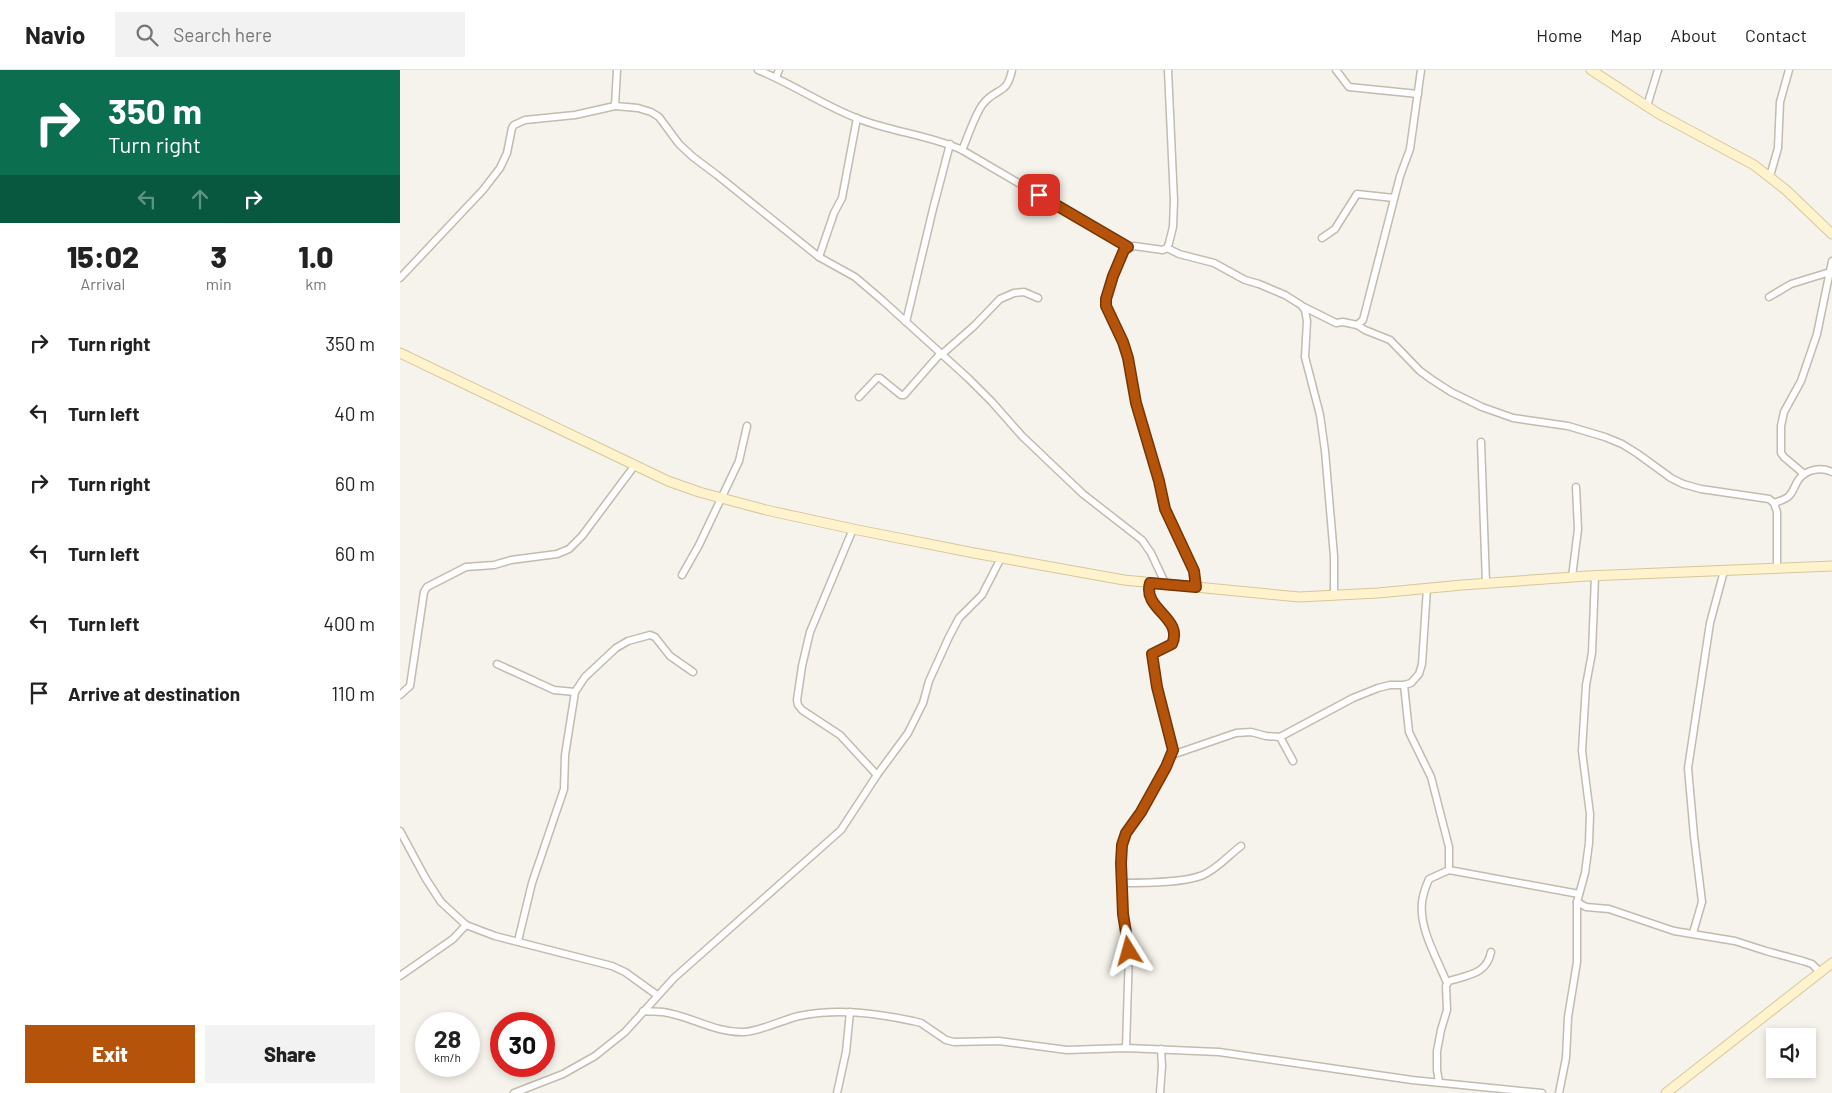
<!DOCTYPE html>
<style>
body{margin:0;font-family:Barlow,sans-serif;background:#f2f2f2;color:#222;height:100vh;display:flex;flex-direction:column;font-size:19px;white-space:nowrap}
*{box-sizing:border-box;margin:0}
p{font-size:16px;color:#767676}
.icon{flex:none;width:28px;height:28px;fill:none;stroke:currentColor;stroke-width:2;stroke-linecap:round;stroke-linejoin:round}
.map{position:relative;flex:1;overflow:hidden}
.details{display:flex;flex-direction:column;background:#fff;width:400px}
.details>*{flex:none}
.top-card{background:#0b6e4f;color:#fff;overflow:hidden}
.buttons{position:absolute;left:1366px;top:958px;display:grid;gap:10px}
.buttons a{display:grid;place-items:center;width:50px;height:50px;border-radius:0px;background:#fff;box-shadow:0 2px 8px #0003;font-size:25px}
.speed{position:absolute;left:15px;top:942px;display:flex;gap:10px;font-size:25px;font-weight:700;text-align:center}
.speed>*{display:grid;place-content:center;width:65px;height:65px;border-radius:50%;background:#fff;box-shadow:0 2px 8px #0003;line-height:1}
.speed small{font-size:12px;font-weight:400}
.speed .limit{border:8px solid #d22;background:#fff;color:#111}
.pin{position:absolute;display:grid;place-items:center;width:42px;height:42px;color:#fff;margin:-21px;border-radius:10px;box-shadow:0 2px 8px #0006}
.me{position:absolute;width:55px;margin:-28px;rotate:352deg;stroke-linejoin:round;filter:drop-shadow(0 0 4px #0008)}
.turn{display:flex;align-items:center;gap:18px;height:105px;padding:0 25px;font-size:22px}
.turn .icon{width:65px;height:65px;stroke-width:2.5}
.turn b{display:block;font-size:35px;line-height:42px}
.lanes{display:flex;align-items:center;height:48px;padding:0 25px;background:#0003;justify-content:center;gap:25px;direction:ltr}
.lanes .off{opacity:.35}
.eta{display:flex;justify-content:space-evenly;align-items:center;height:85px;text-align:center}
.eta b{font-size:30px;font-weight:800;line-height:35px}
.primary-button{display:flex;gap:10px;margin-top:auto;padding:10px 25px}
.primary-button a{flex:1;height:58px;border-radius:0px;background:#b45309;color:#fff;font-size:20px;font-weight:800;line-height:58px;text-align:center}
.primary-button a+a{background:#f2f2f2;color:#222}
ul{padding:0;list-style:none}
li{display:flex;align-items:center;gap:15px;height:70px;padding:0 25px}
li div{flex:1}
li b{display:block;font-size:19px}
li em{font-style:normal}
header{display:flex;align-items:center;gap:30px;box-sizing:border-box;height:70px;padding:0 25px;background:#fff;border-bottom:1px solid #e0e0e0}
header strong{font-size:24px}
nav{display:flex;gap:28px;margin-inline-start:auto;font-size:18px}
.search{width:350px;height:45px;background:#f2f2f2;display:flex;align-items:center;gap:12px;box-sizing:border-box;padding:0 18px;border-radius:0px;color:#767676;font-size:19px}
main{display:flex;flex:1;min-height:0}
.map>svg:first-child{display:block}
</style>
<header>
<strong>Navio</strong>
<div class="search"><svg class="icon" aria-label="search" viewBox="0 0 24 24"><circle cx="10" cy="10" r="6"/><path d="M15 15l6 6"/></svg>Search here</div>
<nav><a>Home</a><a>Map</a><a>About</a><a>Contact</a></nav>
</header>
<main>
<section class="details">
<div class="top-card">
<div class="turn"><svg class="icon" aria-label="right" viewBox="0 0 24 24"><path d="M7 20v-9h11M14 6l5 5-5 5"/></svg><div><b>350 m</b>Turn right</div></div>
<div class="lanes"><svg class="icon off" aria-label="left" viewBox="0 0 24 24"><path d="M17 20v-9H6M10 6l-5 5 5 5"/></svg><svg class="icon off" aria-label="ahead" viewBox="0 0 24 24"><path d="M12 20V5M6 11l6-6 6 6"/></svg><svg class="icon" aria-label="right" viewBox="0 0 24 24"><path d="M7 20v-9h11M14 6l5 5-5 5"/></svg></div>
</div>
<div class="eta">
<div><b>15:02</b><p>Arrival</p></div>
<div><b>3</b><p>min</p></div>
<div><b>1.0</b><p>km</p></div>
</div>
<ul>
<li><svg class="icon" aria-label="right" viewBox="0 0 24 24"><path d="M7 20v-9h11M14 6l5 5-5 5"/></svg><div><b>Turn right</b></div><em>350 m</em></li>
<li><svg class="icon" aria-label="left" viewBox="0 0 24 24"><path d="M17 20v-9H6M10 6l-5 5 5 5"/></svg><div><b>Turn left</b></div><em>40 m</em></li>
<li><svg class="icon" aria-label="right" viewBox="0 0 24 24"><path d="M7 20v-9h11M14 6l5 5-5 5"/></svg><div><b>Turn right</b></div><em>60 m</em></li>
<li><svg class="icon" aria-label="left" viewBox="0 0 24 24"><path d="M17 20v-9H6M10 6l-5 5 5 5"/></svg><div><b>Turn left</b></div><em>60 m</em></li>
<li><svg class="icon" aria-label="left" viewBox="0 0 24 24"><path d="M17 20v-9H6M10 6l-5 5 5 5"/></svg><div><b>Turn left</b></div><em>400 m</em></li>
<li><svg class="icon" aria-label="arrive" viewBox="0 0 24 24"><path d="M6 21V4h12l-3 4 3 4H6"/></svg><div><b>Arrive at destination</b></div><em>110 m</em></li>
</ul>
<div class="primary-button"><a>Exit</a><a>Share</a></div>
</section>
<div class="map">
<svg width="1432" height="1023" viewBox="0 0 1432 1023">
<rect width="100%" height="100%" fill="#f6f3ec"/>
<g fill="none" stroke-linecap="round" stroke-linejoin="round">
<defs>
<g id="street">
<path d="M358 0C393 14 424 36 459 49 492 62 529 65 562 80L728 177"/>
<path d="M768 0 774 131 773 157 769 173 767 178 763 180 734 176 724 180 713 207 706 229V236L723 272 728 288 736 333 759 411 765 439 794 501 796 517"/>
<path d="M936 0 949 17 1018 24"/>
<path d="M376 7 379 0"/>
<path d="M215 36 217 0"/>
<path d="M1247 36 1258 0"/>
<path d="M562 80C568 67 575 44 583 34 596 17 607 26 612 0"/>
<path d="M1370 106 1378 78 1380 32 1389 0"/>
<path d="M922 168 935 159 957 124 994 128"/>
<path d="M767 178 779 184 814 193 845 210 859 214 885 225 901 235 905 240 907 251 905 287 920 345 925 381 934 486V525"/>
<path d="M419 187 434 143 442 128 457 48"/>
<path d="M0 208 83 120 100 98 107 83 112 58 114 55 125 50 175 45 215 36 238 38 251 42 259 47 279 74 293 87 317 105 419 187 455 207 482 230 568 308 592 332 622 366 683 424 742 470 751 483 766 515"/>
<path d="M1369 227 1391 214 1430 202"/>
<path d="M904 237 936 253 943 252 957 255 963 250 1000 106 1010 79 1021 0"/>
<path d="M506 252 533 139 550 74"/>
<path d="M957 255 965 260 990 270 1020 301 1031 309 1051 322 1082 337 1113 348 1168 356 1205 367 1222 374 1238 384 1271 408 1283 414 1301 419 1369 429 1374 433 1377 442V499"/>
<path d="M541 285 574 256 600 229 614 223 624 222 638 228"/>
<path d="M459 327 477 308H480L501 325H504L540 284"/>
<path d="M1081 372 1086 513"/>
<path d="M1404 404 1384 387 1381 383V356L1384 342 1401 311 1417 264 1432 191"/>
<path d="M1374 433C1379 431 1385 430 1389 426 1394 421 1395 414 1399 409 1407 399 1421 397 1432 402"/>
<path d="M453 459 410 562 402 596 397 630 398 635 402 640 440 665 477 705"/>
<path d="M282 505 299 475 339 391 347 356"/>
<path d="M1172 507 1178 459 1176 417"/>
<path d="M97 594 154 620 175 622"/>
<path d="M1004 615 1009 662 1031 707 1049 777V800"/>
<path d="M0 625 10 616 24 522 27 517 66 497 94 495 111 490 157 484 169 479 182 466 235 395"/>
<path d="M880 667 893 691"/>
<path d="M772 685 836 663 851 662 866 666 880 667 953 628 978 618 990 615H1004L1011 613 1019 604 1022 594 1027 518"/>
<path d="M0 761 26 809 41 832 66 855 95 866 212 896 225 902 257 925"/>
<path d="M722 813C744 813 784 813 803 805 817 799 829 785 841 776"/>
<path d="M1177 832 1186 837 1209 839 1274 861 1335 871 1366 881 1403 891 1412 894 1420 902"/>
<path d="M1293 863 1302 832 1294 766 1288 698 1310 553 1324 501"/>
<path d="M118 871 132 813 164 719 165 685 175 622 185 607 216 578 228 571 250 565 255 567 270 586 293 602"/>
<path d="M0 906 53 869 66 855"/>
<path d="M1047 913C1037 888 1019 859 1022 832 1023 824 1026 816 1029 809L1049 800 1179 824"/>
<path d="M243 941C250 942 256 941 263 942 291 946 315 963 344 962 361 961 382 950 399 946 437 938 475 943 513 951L521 953 546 970 554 972 599 971 667 980 726 978 819 982 1012 1010 1142 1023"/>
<path d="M726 978 729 881 723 844 721 793 722 775 727 763 741 742 767 697 773 680 757 617 752 584 772 574C781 554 756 540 748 525L750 513"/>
<path d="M1039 1012 1037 1000V981L1041 960 1047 940 1046 916 1049 911C1068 905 1087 904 1091 882"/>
<path d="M114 1023 163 1004 195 986 225 962 274 908 441 760 477 705 508 663 523 633 529 611 549 567 559 548 582 525 601 488"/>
<path d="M437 1023 446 982 450 942"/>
<path d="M760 1023 762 996 761 979"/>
<path d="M1159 1023 1166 988 1168 947 1177 892V832L1185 803 1189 773 1190 744 1182 681 1186 615 1192 583 1195 506"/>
</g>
<g id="secondary">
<path d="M1191 0 1259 44 1354 95 1386 120 1432 164"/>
<path d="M0 283 268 411 299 422 366 440 453 459 574 483 724 510 899 527 978 523 1062 515 1187 506 1432 496"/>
<path d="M1266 1023 1432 893"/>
</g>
</defs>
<use href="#street" stroke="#c2bbae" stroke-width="9"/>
<use href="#secondary" stroke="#d6c79b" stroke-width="11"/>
<use href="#street" stroke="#fff" stroke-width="6"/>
<use href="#secondary" stroke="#fff3cd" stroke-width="9"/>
</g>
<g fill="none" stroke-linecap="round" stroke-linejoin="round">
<defs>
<path id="route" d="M639 125 728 177 724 180 713 206 706 229V236L723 272 728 288 736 333 759 411 765 439 794 501 796 517 750 513C742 539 784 548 772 574L752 584 757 617 773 680 766 697 741 742 726 763 722 775 721 793 723 844 729 881"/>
</defs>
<use href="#route" stroke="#753606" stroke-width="12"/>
<use href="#route" stroke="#b45309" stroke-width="9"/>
</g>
</svg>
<div class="buttons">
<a><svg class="icon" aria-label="sound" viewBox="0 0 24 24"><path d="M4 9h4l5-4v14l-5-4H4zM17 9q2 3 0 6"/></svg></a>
</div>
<div class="speed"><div>28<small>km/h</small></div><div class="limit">30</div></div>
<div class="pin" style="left:639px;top:125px;background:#d93025"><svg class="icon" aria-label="arrive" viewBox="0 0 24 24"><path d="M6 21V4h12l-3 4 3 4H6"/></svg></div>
<svg class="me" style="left:729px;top:881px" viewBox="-20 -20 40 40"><path d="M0-17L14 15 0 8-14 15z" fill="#b45309" stroke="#fff" stroke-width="4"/></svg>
</div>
</main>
